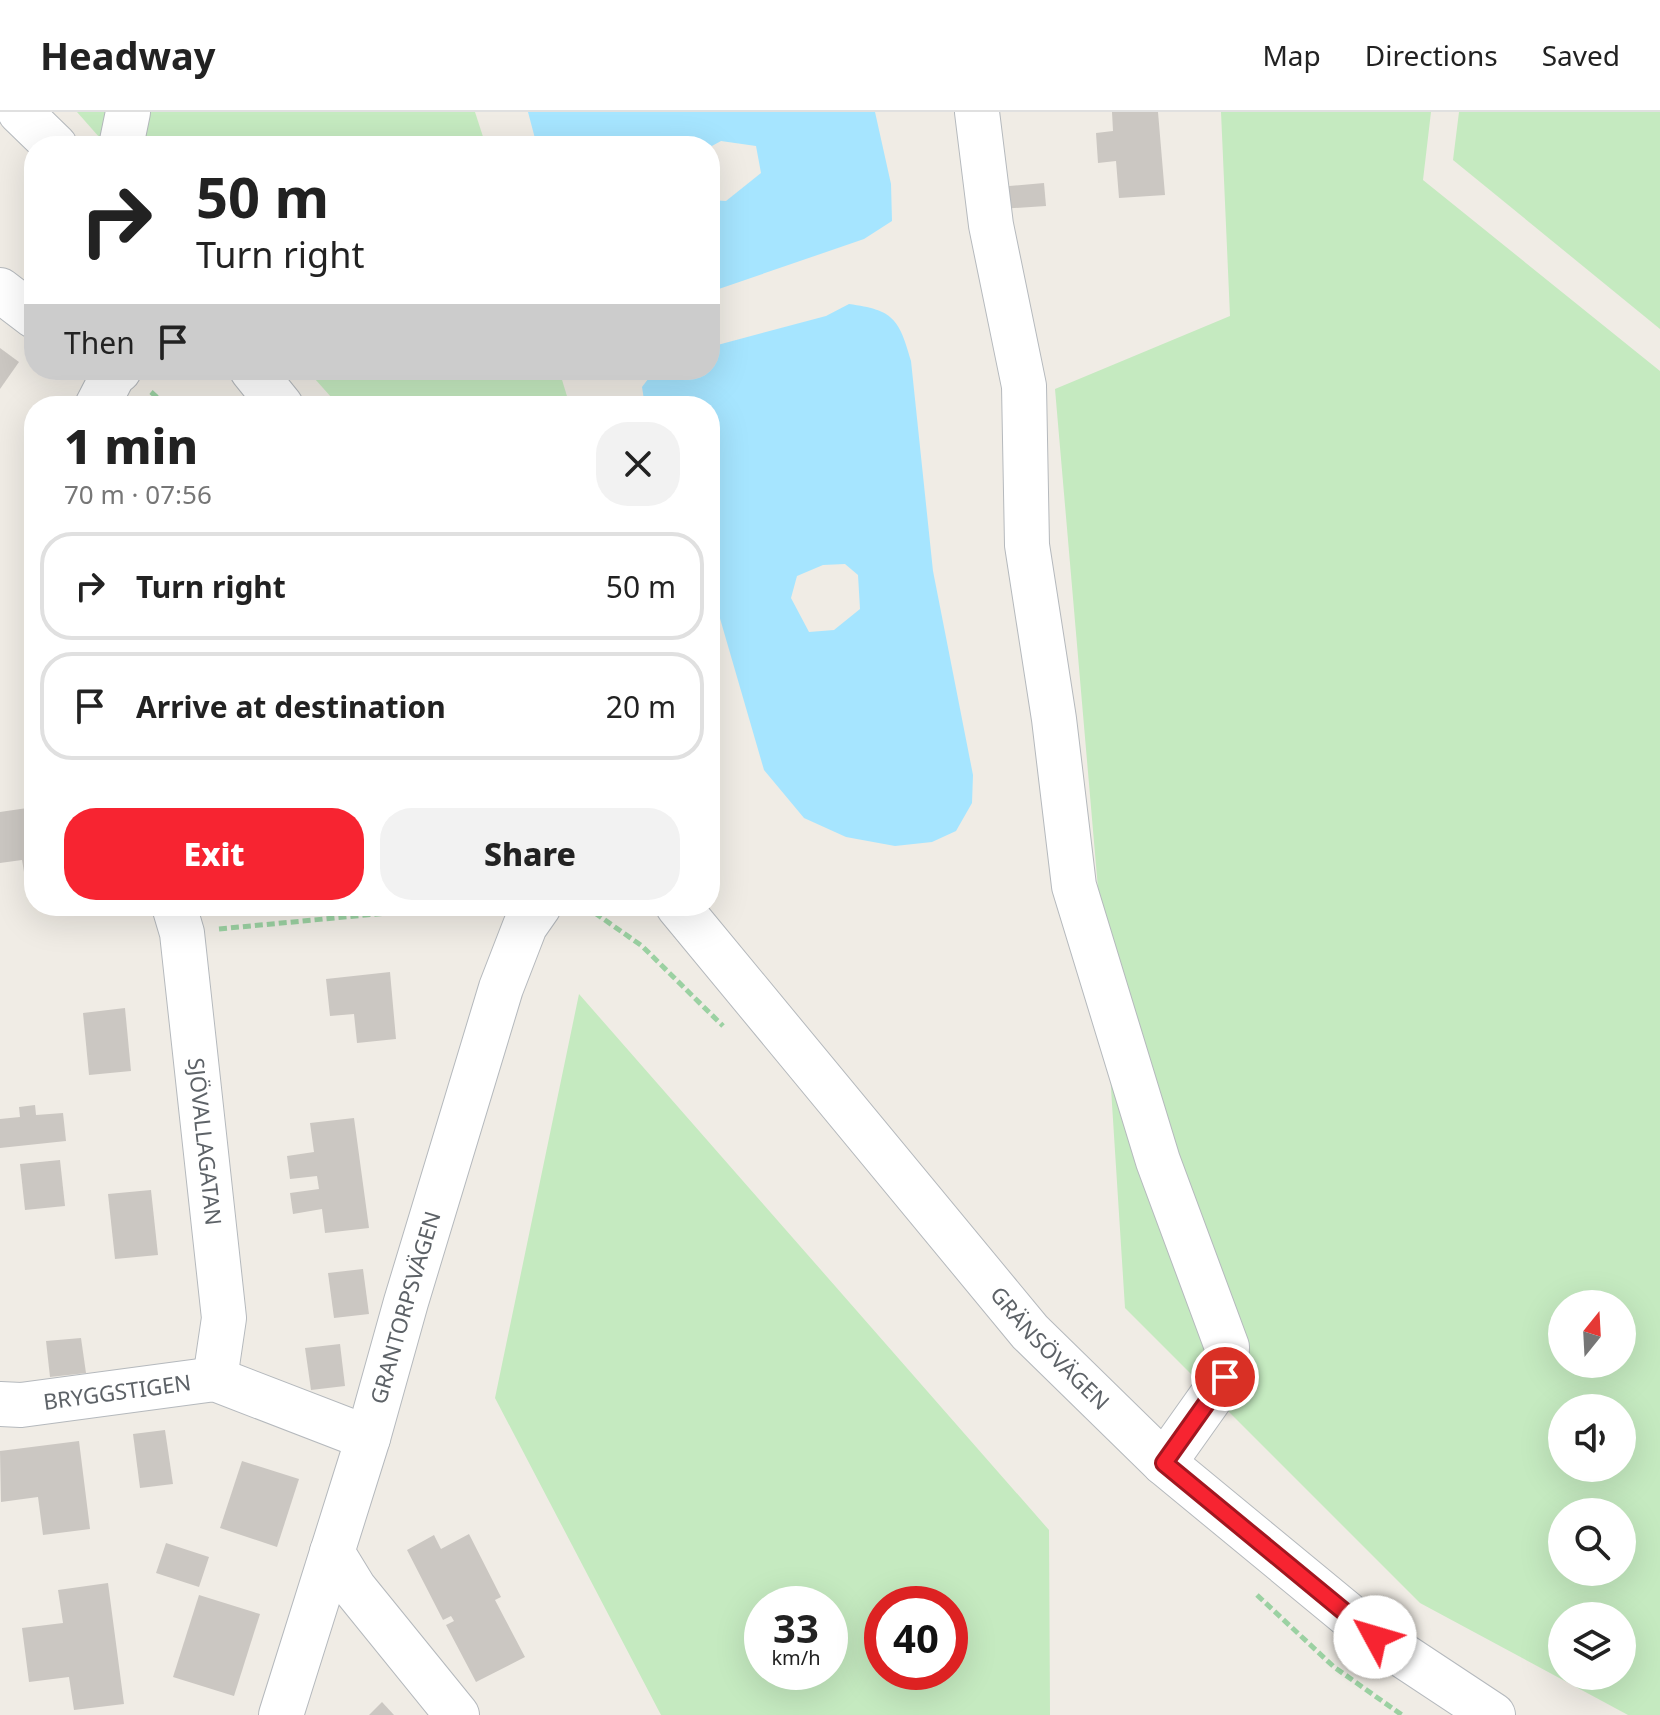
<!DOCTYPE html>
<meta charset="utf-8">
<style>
body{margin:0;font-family:"Noto Sans",sans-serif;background:#f2f2f2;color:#222;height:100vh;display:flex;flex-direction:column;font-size:30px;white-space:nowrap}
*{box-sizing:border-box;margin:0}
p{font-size:26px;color:#767676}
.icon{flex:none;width:44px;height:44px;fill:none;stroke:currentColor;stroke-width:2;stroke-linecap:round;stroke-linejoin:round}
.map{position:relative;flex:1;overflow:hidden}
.side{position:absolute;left:24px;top:284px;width:696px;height:520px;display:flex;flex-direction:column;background:#fff;border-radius:32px;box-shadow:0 8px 32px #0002}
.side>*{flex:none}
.hud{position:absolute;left:24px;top:24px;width:696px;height:244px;border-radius:32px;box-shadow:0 8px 32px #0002;background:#fff;color:#222;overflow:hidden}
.needle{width:52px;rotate:18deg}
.fabs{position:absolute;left:1548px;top:1178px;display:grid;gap:16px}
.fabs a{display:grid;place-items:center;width:88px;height:88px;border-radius:50%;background:#fff;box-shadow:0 8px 32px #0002;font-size:40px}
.speed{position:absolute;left:744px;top:1474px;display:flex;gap:16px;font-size:40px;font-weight:700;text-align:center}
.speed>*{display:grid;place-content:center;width:104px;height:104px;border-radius:50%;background:#fff;box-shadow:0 8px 32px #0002;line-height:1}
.speed small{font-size:20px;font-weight:400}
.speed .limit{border:12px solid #d22;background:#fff;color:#111}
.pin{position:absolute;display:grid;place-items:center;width:68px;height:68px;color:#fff;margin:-34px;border:4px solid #fff;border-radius:50%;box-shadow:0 2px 8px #0007}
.me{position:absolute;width:88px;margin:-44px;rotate:309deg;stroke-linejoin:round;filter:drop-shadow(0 0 6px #0008)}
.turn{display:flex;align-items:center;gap:28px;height:168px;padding:0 40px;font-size:36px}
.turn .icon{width:104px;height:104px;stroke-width:2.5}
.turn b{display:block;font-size:56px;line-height:68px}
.then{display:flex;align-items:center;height:76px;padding:0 40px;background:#0003;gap:16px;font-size:30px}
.round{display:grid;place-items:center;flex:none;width:84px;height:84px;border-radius:32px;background:#f2f2f2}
.overview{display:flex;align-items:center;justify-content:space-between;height:136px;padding:0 40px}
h1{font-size:48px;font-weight:800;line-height:60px}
.primary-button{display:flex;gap:16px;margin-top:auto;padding:16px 40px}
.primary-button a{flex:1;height:92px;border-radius:32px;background:#f72431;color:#fff;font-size:32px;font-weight:800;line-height:92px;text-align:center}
.primary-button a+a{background:#f2f2f2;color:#222}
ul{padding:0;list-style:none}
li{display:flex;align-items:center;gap:24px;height:108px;margin:0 16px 12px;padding:0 24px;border:4px solid #e0e0e0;border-radius:32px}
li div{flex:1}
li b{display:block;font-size:30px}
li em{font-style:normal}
header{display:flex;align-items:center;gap:48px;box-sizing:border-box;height:112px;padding:0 40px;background:#fff;border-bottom:2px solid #e0e0e0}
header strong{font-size:38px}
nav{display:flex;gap:44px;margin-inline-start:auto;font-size:28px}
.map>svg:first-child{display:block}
</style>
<header>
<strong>Headway</strong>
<nav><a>Map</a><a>Directions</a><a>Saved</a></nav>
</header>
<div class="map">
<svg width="1660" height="1603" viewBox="0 0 1660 1603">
<rect width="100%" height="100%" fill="#f0ece5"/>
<g fill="#c5eac0" fill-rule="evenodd">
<path d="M77 0H475L486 34H107Z"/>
<path d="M1221 0H1431L1423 68 1660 259V1603H1628L1420 1491 1125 1196 1099 788 1055 277 1230 204ZM1562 1192H1622V1252H1562ZM1562 1296H1622V1356H1562ZM1562 1400H1622V1460H1562ZM1562 1504H1622V1564H1562Z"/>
<path d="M1459 0H1660V217L1453 48Z"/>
<path d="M307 258H559L570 294H339Z"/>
<path d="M579 882 1049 1418 1050 1603H661L495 1286ZM830 1492V1560H762V1492ZM882 1492H950V1560H882Z"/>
</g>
<g fill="#a6e5ff" fill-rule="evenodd">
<path d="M528 0H875L891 72 892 109 864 127 710 180V88L726 89 761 61 756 34 721 29 710 35 537 34Z"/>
<path d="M849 192C893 198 899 206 911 249L933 459 973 663 972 691 956 719 932 730 895 734 846 725 804 706 764 658 710 472V294H645L642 275 655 258H710V235L826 204ZM845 452 858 463 860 497 834 518 809 520 791 486 797 464 823 453Z"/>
</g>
<g fill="#cbc7c2">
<path d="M1112 0H1158L1165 83 1119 86 1116 49 1098 51 1096 21 1113 19Z"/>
<path d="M1044 71 1046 94 1000 97 998 75Z"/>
<path d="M0 236 19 250 0 277Z"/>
<path d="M34 695V759L24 760 22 748 0 751V700Z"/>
<path d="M390 860 396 927 357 931 354 902 330 904 326 867Z"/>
<path d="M125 896 131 959 89 963 83 901Z"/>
<path d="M35 993 36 1003 63 1001 66 1029 0 1036V1007L20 1005 19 995Z"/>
<path d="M354 1006 369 1116 325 1121 322 1097 293 1102 290 1081 319 1077 317 1064 290 1067 287 1044 314 1040 310 1011Z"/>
<path d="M60 1048 65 1094 25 1098 20 1052Z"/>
<path d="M151 1078 158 1143 115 1147 108 1082Z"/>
<path d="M363 1157 369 1202 334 1206 328 1161Z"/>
<path d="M81 1226 86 1261 50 1265 46 1229Z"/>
<path d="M340 1232 345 1274 311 1278 305 1236Z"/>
<path d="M165 1318 173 1372 140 1376 133 1322Z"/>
<path d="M79 1329 90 1417 43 1423 38 1385 1 1390 0 1339Z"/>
<path d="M242 1349 299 1367 277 1435 220 1416Z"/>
<path d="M469 1422 501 1485 495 1488 525 1545 476 1570 446 1513 454 1509 451 1504 443 1508 407 1438 434 1423 441 1437Z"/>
<path d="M166 1431 209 1445 199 1475 156 1461Z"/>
<path d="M108 1471 124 1592 74 1598 69 1565 29 1570 22 1516 63 1511 58 1478Z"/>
<path d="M199 1483 260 1502 234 1584 173 1565Z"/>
<path d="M382 1590 394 1603H369Z"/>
</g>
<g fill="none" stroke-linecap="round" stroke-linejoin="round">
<defs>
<g id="minor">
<path d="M20 0 55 34"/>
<path d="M977 0 991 113 1024 274 1027 433 1054 607 1074 774 1158 1049 1227 1235 1225 1265 1164 1351"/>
<path d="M121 34 128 0"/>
<path d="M0 178 34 204"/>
<path d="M252 258 281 294"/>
<path d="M97 294 113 263 119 258"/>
<path id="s1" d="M174 794 182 821 224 1206 215 1267"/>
<path id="s2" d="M678 794 1030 1220 1164 1351 1375 1525 1493 1603"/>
<path id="s3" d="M0 1292 21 1293 215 1267 368 1326"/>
<path d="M332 1440 354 1476 457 1603"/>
<path id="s4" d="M281 1603 368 1326 406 1190 501 876 525 814 539 794"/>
</g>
</defs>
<use href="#minor" stroke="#b5b9bd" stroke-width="46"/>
<g stroke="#9bd1a2" stroke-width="5" stroke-dasharray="8 4" stroke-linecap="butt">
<path d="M151 280 167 294"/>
<path d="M585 794 642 834 723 914"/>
<path d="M219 817 418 798 433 794"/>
<path d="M1257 1483 1334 1555 1402 1603"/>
</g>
<use href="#minor" stroke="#fff" stroke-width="44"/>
</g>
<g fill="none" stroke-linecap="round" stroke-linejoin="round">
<defs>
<path id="route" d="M1225 1265 1164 1351 1375 1525"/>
</defs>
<use href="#route" stroke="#a11720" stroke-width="20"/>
<use href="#route" stroke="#f72431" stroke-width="14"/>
</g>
<g text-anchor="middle" stroke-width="7" stroke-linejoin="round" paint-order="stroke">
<g font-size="22" fill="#5d6267" stroke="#fff">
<text dy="8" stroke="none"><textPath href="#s1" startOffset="238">SJÖVALLAGATAN</textPath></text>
<text dy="8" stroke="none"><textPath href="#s4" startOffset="426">GRANTORPSVÄGEN</textPath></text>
<text dy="8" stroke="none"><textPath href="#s2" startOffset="578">GRÄNSÖVÄGEN</textPath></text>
<text dy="8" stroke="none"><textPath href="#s3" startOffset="118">BRYGGSTIGEN</textPath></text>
</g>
</g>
</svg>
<div class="fabs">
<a><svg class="needle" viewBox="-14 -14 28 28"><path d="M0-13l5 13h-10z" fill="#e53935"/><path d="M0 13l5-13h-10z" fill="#767676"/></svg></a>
<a><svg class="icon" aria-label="sound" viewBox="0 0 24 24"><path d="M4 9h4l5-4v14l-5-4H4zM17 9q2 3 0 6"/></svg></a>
<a><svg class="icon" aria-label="search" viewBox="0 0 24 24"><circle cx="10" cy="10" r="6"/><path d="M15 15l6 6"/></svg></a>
<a><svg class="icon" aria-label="layers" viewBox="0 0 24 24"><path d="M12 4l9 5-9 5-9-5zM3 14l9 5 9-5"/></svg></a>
</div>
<div class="speed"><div>33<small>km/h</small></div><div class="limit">40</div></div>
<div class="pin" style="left:1225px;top:1265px;background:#d93025"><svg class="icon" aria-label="arrive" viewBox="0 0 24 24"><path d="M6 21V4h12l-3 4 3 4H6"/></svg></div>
<svg class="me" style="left:1375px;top:1525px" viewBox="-20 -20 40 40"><circle r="19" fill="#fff"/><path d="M0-13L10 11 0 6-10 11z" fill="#f72431"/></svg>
<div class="hud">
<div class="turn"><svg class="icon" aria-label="right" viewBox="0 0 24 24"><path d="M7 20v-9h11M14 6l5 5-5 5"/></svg><div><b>50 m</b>Turn right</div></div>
<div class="then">Then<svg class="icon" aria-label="arrive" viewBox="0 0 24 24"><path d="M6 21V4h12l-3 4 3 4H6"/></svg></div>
</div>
<section class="side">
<div class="overview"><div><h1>1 min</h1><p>70 m · 07:56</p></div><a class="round"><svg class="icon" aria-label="close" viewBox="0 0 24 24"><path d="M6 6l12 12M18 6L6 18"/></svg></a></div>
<ul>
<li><svg class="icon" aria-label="right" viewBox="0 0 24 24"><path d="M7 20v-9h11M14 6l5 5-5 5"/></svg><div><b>Turn right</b></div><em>50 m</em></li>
<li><svg class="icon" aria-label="arrive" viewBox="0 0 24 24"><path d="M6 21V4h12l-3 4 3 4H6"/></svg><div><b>Arrive at destination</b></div><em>20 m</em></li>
</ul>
<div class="primary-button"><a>Exit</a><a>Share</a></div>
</section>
</div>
